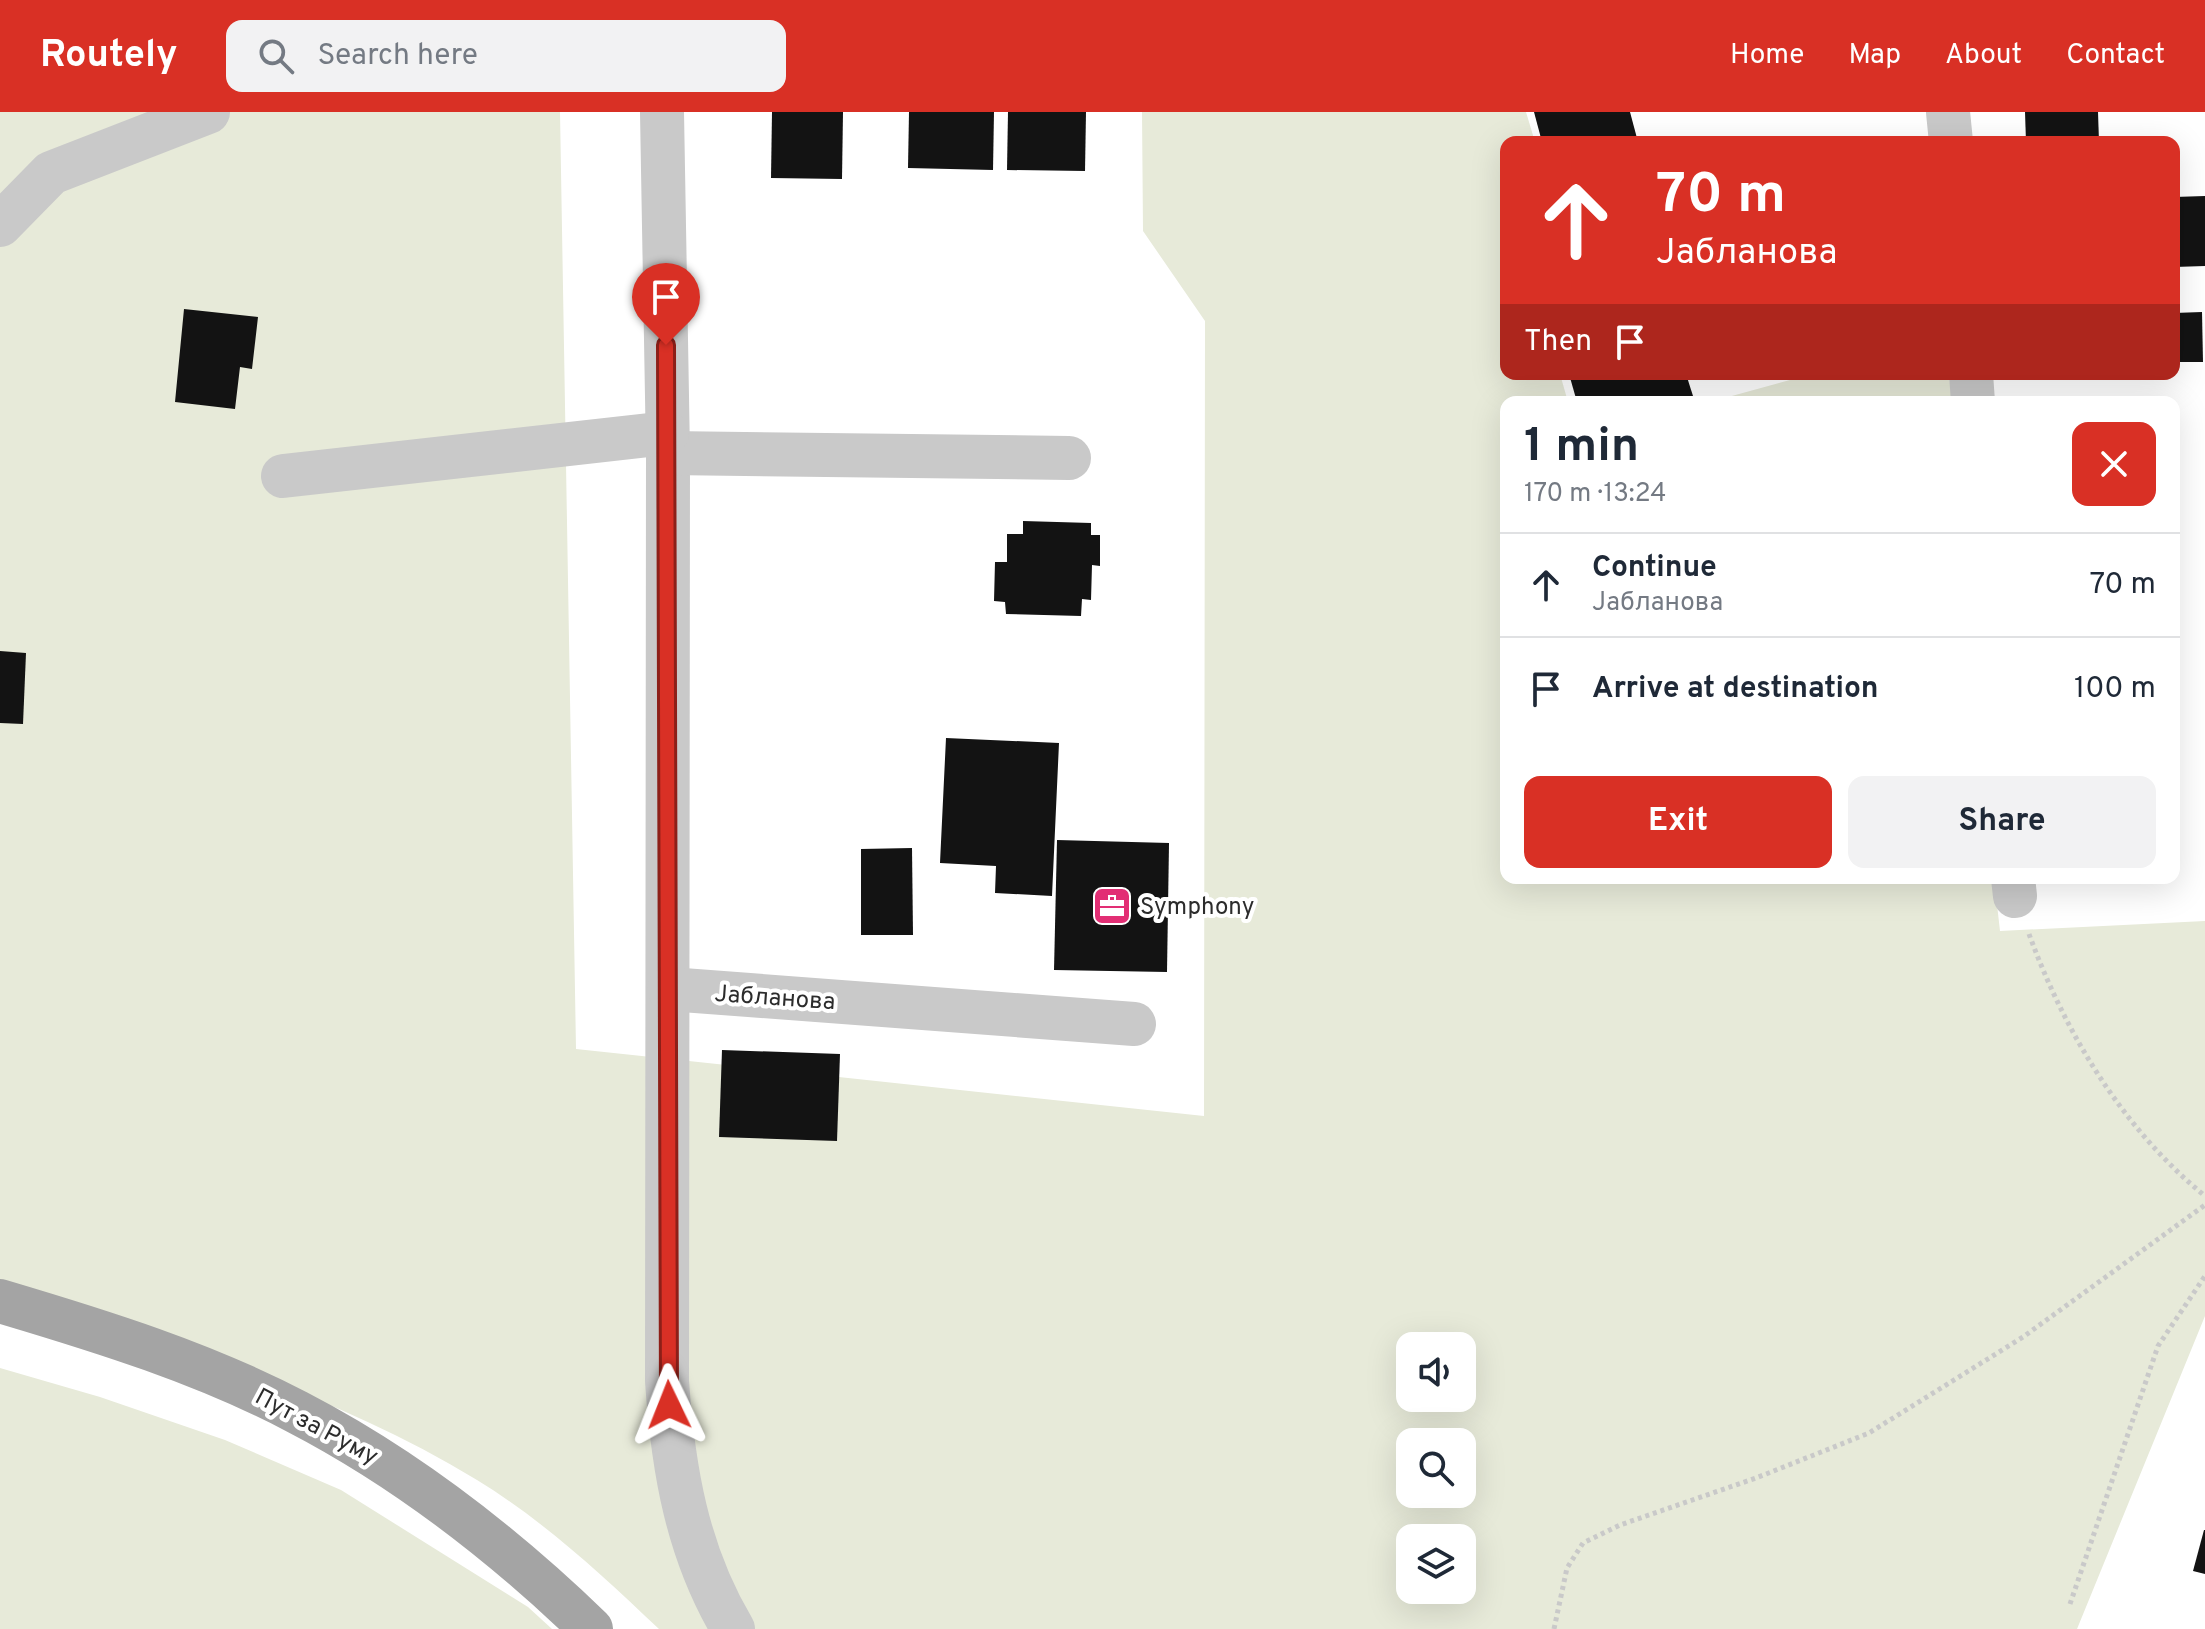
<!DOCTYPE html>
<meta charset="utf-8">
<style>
body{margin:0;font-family:Overpass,sans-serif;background:#f2f2f3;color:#1f2937;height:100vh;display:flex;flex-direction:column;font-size:30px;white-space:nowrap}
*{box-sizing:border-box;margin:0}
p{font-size:26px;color:#747a83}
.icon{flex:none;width:44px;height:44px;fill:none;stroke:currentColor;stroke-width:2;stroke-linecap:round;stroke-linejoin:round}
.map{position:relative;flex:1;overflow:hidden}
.details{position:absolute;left:1500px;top:284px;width:680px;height:488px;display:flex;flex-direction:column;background:#fff;border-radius:16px;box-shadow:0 8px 32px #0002}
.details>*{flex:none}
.top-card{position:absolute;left:1500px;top:24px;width:680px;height:244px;border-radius:16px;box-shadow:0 8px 32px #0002;background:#d93025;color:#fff;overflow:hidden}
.fabs{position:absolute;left:1396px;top:1220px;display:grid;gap:16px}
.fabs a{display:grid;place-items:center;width:80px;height:80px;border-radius:16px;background:#fff;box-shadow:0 8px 32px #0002;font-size:40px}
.pin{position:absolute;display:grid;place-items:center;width:68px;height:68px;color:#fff;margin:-82px -34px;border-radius:50% 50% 50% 0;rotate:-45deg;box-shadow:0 0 8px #0007}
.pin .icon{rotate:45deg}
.me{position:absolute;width:88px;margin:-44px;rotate:358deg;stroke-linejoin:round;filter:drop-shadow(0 0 6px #0008)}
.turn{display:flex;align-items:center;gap:28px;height:168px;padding:0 24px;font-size:36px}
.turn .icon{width:104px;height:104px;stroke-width:2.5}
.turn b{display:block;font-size:56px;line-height:68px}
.then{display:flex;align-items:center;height:76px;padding:0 24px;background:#0003;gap:16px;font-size:30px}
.round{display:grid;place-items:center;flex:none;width:84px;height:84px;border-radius:16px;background:#f2f2f3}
.summary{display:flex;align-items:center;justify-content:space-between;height:136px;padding:0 24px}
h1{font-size:48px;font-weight:700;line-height:60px}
.primary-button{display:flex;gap:16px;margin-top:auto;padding:16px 24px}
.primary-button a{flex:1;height:92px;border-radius:16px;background:#d93025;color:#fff;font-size:32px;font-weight:700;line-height:92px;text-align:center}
.primary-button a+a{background:#f2f2f3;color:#1f2937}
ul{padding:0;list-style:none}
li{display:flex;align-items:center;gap:24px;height:104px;padding:0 24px;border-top:2px solid #e0e1e3}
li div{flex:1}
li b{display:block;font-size:30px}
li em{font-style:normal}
header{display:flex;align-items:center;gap:48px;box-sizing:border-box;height:112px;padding:0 40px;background:#d93025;color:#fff}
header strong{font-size:38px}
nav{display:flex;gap:44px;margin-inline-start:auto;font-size:28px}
.search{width:560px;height:72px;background:#f2f2f3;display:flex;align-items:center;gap:20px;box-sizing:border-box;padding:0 28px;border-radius:16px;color:#747a83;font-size:30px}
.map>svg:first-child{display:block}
</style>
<header>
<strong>Routely</strong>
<div class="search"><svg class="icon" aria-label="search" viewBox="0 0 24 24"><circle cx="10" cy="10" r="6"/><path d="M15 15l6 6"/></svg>Search here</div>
<nav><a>Home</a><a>Map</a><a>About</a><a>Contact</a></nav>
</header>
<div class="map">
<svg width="2205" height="1517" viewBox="0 0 2205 1517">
<rect width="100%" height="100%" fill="#fff"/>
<g fill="#e7ead9" fill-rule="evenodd">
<path d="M0 0H560L576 937 1204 1004 1205 209 1143 119 1142 0H1526L1535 30H1506V262H1560L1568 290H1506V766H1994L2000 819 2205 809V1204L2077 1517H659C602 1463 544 1409 477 1368 329 1278 163 1231 0 1178ZM1410 1234H1462V1286H1410ZM1410 1330H1462V1382H1410ZM1410 1426H1462V1478H1410Z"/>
<path d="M1812 262H1949L1952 290H1710Z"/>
<path d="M0 1256 100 1285 225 1328 341 1378 528 1495 552 1517H0Z"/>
</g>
<g fill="#131313">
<path d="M772 0H843L842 67 771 66Z"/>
<path d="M909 0H994L993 58 908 56Z"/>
<path d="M1008 0H1086L1085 59 1007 58Z"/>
<path d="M1534 0H1630L1638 30H1542Z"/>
<path d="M2025 0H2098L2099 30H2026Z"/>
<path d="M2205 84V154L2174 155V85Z"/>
<path d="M184 197 258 205 252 257 240 255 235 297 175 290Z"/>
<path d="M2202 200 2203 250H2174V201Z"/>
<path d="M1569 262H1686L1693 284 1673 290H1577Z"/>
<path d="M1023 409 1091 411V423H1100V454L1092 453 1091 488 1082 487 1081 504 1006 502 1005 490 994 489 995 450H1007V422H1023Z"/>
<path d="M0 539 26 541 23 612 0 611Z"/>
<path d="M946 626 1059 631 1052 784 995 781 996 754 940 751Z"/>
<path d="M1057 728 1169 731 1167 860 1054 858Z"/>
<path d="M912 736 913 823H861V737Z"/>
<path d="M722 938 840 942 837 1029 719 1025Z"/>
<path d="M2204 1418H2205V1462L2193 1459Z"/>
</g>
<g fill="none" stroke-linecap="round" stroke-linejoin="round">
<g stroke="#c9c9c9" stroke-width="5" stroke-dasharray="4 4" stroke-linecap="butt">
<path d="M2029 822C2065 921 2123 1017 2205 1084"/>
<path d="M2070 1492 2158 1234 2205 1164"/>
<path d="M1554 1517 1567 1456 1583 1431 1620 1413 1756 1366 1869 1321 2023 1225 2205 1093"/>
</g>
<g stroke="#c9c9c9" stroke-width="44">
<path d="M662 0 668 341 667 1269C673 1357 687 1440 733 1517"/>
<path d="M1948 0 1951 30"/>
<path d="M0 113 51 61 208 0"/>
<path d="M1971 262 1973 290"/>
<path d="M668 341 1069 346"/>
<path d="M283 364 667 321"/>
<path d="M2013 766 2015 784"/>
<path d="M669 877 1134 912"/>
</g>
<path stroke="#a4a4a4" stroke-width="44" d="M0 1189C101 1219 204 1251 297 1300 405 1356 503 1432 591 1517"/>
</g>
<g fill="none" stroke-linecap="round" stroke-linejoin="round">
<defs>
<path id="route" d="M666 233 669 1293"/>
</defs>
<use href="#route" stroke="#8d1f18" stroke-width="20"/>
<use href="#route" stroke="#d93025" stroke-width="14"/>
</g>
<defs>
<symbol id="office-square" viewBox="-11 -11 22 22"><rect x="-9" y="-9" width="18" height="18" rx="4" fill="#e22e74" stroke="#fff"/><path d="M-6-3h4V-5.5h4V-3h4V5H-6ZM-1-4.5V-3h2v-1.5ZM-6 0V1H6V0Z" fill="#fff"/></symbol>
</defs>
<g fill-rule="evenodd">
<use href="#office-square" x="1090" y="772" width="44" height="44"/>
</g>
<g text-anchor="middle" stroke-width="8" stroke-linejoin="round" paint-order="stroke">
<g font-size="24" fill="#2c2c2c" stroke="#fff" text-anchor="start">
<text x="1140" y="802">Symphony</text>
</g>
<g font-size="24" fill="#2c2c2c" stroke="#fff">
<text transform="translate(775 885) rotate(4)" y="8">Јабланова</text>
<text transform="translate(317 1314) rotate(28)" y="8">Пут за Руму</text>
</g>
</g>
</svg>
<div class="fabs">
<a><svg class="icon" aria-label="sound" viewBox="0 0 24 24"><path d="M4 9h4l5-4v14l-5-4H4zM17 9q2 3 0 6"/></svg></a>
<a><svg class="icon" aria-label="search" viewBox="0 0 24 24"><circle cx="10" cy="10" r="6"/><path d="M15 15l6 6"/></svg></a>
<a><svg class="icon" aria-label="layers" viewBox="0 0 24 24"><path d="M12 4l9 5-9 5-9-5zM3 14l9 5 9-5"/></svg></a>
</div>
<div class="pin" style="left:666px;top:233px;background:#d93025"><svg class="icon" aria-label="arrive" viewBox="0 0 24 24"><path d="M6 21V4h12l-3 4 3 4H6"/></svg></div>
<svg class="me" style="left:669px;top:1293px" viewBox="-20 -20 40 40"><path d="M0-17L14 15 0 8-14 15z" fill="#d93025" stroke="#fff" stroke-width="4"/></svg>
<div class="top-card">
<div class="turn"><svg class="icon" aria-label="ahead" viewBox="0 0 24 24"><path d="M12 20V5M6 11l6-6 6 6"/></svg><div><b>70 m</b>Јабланова</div></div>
<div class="then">Then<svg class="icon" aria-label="arrive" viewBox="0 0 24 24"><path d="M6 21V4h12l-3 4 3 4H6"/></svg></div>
</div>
<section class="details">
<div class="summary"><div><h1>1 min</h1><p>170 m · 13:24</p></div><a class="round" style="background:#d93025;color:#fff"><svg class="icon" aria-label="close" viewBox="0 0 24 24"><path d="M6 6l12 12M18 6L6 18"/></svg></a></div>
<ul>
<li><svg class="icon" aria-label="ahead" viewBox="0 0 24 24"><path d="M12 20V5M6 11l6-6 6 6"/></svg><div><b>Continue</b><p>Јабланова</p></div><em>70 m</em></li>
<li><svg class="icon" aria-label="arrive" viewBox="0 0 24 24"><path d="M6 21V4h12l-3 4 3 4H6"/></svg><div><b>Arrive at destination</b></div><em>100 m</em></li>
</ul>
<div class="primary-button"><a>Exit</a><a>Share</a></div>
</section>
</div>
